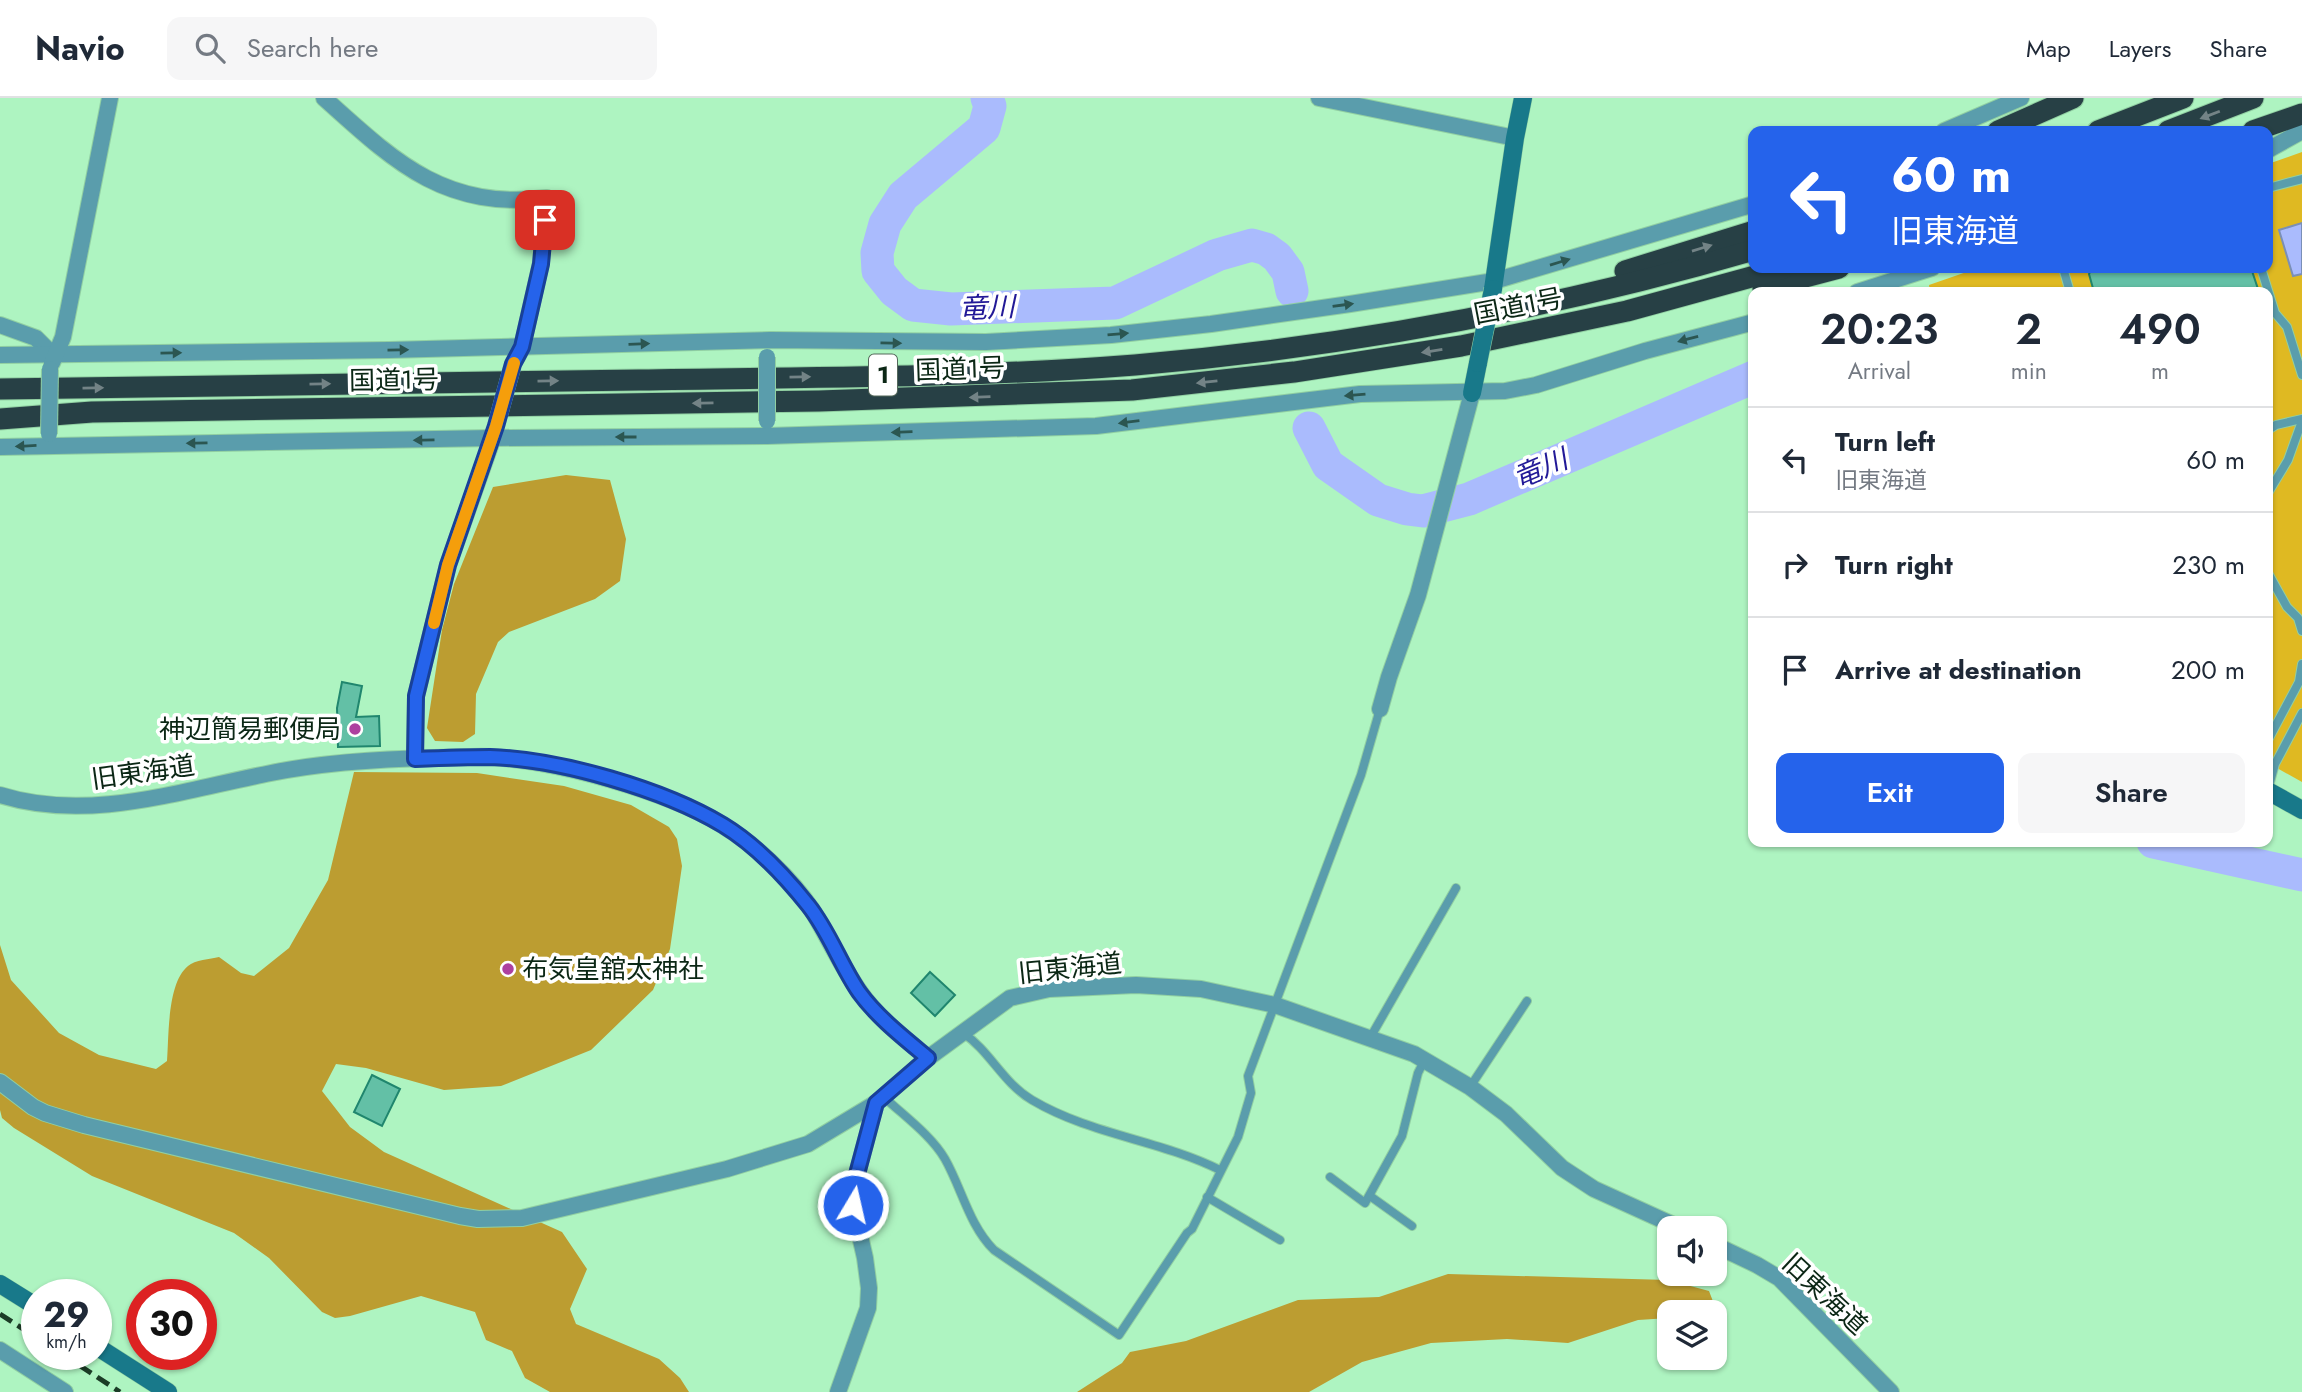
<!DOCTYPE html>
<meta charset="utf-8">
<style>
body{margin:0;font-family:Jost,"Noto Sans JP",sans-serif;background:#f6f6f7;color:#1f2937;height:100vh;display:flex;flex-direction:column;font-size:26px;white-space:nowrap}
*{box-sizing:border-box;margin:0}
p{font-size:23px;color:#747a83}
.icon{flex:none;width:38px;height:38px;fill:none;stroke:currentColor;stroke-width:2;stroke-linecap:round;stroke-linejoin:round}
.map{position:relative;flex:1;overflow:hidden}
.side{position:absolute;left:1748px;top:189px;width:525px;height:560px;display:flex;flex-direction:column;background:#fff;border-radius:14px;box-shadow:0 2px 5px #0004}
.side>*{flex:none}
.top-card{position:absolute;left:1748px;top:28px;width:525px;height:147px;border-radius:14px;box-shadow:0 2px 5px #0004;background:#2563eb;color:#fff;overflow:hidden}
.fabs{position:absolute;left:1657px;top:1118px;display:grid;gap:14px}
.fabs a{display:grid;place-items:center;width:70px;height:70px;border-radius:14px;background:#fff;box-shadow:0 2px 5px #0004;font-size:35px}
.speed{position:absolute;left:21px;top:1181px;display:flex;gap:14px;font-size:35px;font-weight:700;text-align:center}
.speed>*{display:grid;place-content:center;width:91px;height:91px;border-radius:50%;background:#fff;box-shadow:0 2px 5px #0004;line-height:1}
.speed small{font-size:18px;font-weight:400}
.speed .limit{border:10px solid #d22;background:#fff;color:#111}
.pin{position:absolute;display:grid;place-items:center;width:60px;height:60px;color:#fff;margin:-30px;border-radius:14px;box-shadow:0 4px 10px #0006}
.me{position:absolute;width:77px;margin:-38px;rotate:9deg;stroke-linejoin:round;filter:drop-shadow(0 0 5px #0008)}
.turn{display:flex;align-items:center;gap:24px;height:147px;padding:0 28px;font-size:32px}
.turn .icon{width:91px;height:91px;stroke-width:2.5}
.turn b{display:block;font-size:49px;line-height:60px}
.eta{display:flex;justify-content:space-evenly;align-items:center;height:119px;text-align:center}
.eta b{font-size:42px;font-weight:600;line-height:49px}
.action{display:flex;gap:14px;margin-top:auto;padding:14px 28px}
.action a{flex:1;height:80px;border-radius:14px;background:#2563eb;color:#fff;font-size:28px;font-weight:600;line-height:80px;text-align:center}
.action a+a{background:#f6f6f7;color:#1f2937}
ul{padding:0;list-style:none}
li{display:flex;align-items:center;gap:21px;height:105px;padding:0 28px;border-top:2px solid #e0e1e3}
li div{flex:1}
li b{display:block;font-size:26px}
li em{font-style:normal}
header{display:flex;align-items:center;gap:42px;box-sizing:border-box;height:98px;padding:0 35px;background:#fff;border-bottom:2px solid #e0e1e3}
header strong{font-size:33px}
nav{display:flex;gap:38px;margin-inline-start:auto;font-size:24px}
.search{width:490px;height:63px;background:#f6f6f7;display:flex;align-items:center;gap:18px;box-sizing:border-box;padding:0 24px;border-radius:14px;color:#747a83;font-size:26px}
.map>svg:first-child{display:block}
</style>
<header>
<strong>Navio</strong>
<div class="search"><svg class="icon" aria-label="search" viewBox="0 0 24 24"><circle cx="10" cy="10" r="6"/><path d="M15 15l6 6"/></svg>Search here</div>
<nav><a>Map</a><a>Layers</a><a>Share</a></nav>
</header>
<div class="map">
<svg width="2302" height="1294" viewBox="0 0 2302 1294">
<rect width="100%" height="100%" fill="#aef4c1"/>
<path fill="#dfb922" d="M2302 54V684L2268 665V194H1930L1929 187 1978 170H2268V66Z"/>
<g fill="#bc9d31">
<path d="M566 377 610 382 626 441 620 483 595 501 509 534 498 544 476 596 475 636 463 644 435 643 427 630 442 532 454 486 493 389Z"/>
<path d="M354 674 477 675 564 688 631 707 669 729 677 741 682 768 670 851 653 892 591 952 501 988 444 992 366 970 336 966 322 993 350 1029 384 1054 562 1134 587 1171 570 1211 576 1226 659 1261 680 1280 689 1294H550L525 1280 512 1253 486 1242 475 1214 421 1198 350 1218 335 1220 322 1214 269 1160 234 1135 92 1078 14 1030 2 1020 0 1012V847L11 882 59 935 99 957 156 971 167 963C169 938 167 885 188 868 195 862 210 861 219 859L241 875 254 878 289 850 328 782Z"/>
<path d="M1448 1176 1668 1182 1709 1193 1714 1206 1702 1214H1670L1669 1220 1638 1222 1568 1245 1507 1241 1431 1245 1362 1264 1309 1294H1077L1122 1265 1130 1254 1186 1243 1298 1202 1379 1199Z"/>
</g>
<path fill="#aabbfd" stroke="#7a8fb7" stroke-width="2" d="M2302 125V176L2293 178 2279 132Z"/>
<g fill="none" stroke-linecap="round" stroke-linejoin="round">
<g stroke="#aabbfd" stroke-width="33">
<path d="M987 0 990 8 984 30 903 98 885 126 877 155 878 173 894 193 913 207 951 211 1115 205 1217 157 1252 147 1266 151 1277 159 1288 174 1292 193"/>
<path d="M1309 330 1328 367 1378 402 1407 411 1423 413 1469 401 1754 279"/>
<path d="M2153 744 2302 777"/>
</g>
</g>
<g fill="#63c0a6" stroke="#20866e" stroke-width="2">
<path d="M2092 170H2251L2259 194H2094L2089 176Z"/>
<path d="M342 584 362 588 356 619 379 618 380 648 338 649 337 610Z"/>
<path d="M930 874 955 897 935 918 911 895Z"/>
<path d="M372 977 400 991 382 1028 354 1014Z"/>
</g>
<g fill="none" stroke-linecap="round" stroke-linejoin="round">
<defs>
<g id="lane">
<path d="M2268 90 2302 81"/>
<path d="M2063 170 2070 194"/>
<path d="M2261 170 2275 215 2287 229 2302 277"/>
<path d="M2268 332 2276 327 2302 321"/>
<path d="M2268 395 2288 362 2302 323"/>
<path d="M2268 475 2287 509 2298 520 2302 533"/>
<path d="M2268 642 2299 584 2302 566"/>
<path d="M2268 691 2275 666 2302 615"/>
<path d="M963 935C990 953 1003 985 1032 1002 1091 1037 1160 1042 1220 1072"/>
<path d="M1370 940 1456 790"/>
<path d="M1470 989 1527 903"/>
<path d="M884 999C904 1018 931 1037 945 1061 962 1091 969 1127 994 1152L1119 1237 1187 1135 1192 1131 1238 1039 1251 995 1248 978 1361 677 1380 611"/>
<path d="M1330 1079 1365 1105 1402 1038 1418 975 1425 961"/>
<path d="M1370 1098 1412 1128"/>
<path d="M1207 1099 1280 1142"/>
</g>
<g id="street">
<path d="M324 0C395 64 444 112 547 100L541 165 522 249 517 259"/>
<path d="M1319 0 1515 40"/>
<path d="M1944 33 2021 0"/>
<path d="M2268 52 2302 33"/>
<path d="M1857 194 1932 170"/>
<path d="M0 227 36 240 53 257"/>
<path d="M0 257 389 252 770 242 986 244 1111 237 1211 226 1350 206 1494 183 1754 106"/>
<path d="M52 265 63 239 110 0"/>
<path d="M0 349 492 340 767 338 1096 328 1360 296 1505 293 1536 287 1645 253 1754 224"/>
<path d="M1380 611 1389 579 1418 497 1472 295"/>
<path d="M415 661 416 598 448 467 495 334"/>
<path d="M0 697C89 725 183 692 271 675 325 664 379 661 434 660 453 660 473 658 492 659 545 663 597 676 647 693 673 702 701 713 724 728 755 747 792 781 812 812 828 839 841 868 860 894 878 920 904 940 928 960"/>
<path d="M0 984 33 1009 45 1015 84 1027 460 1118 478 1121 522 1120 727 1071 808 1046 876 1005 928 960 1010 900 1049 891 1136 887 1201 891 1275 907 1414 956 1470 989 1506 1016 1562 1070 1594 1091 1680 1130"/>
<path d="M1715 1147 1757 1167 1779 1180 1891 1294"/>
<path d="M0 1252 65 1294"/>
<path d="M838 1294 868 1210 869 1190 865 1160 853 1107V1091L876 1005"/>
</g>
<g id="secondary">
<path d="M1493 191 1515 40 1523 0"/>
<path d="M1472 295 1478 265"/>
<path d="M2268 693 2302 712"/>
<path d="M0 1186 37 1209"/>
<path d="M96 1248 168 1294"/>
</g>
<g id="highway">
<path d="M1998 33 2073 0"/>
<path d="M2098 33 2183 0"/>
<path d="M2168 33 2253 0"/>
<path d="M2253 33 2302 16"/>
<path d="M1625 173 1754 133"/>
<path d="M1763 190 1839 170"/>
<path d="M0 291C213 288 426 285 639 282 804 279 970 280 1135 267 1344 249 1552 211 1754 152"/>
<path d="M0 321 92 314 819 303 1132 292 1294 274 1461 248 1627 213 1784 170"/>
</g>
</defs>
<use href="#lane" stroke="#91cfa2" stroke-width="10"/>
<use href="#street" stroke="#91cfa2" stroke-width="18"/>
<use href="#secondary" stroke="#91cfa2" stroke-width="19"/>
<use href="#highway" stroke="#91cfa2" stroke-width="23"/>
<use href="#lane" stroke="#5a9dac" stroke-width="8"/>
<use href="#street" stroke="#5a9dac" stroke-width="16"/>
<use href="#secondary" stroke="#18798a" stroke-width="18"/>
<use href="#highway" stroke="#274045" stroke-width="21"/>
<g stroke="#1b3c26" stroke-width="5" stroke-dasharray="14 7" stroke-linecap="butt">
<path d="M0 1216 37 1240"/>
<path d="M62 1256 120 1294"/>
</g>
<defs>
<g id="street-bridge">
<path d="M767 323V259"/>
<path d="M496 328 513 266"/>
<path d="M49 336 50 271"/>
</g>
<path id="secondary-bridge" d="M1478 265 1493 191"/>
</defs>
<use href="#street-bridge" stroke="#91cfa2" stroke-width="18" stroke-linecap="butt"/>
<use href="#secondary-bridge" stroke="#91cfa2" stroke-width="19" stroke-linecap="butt"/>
<use href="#street-bridge" stroke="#5a9dac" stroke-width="16"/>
<use href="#secondary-bridge" stroke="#18798a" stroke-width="18"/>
</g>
<defs><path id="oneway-solid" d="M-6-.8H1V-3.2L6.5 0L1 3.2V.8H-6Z" transform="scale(1.75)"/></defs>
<g fill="#738386">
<use href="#oneway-solid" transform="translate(2210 17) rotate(159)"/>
<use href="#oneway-solid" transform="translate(1702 150) rotate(-17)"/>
<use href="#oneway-solid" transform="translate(1432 253) rotate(171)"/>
<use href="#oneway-solid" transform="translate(800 279) rotate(-1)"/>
<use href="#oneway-solid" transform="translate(548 283) rotate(-1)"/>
<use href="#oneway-solid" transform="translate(1207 284) rotate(174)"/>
<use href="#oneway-solid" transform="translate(320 286) rotate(-1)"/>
<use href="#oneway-solid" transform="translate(93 290) rotate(-1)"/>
<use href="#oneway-solid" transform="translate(980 299) rotate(178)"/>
<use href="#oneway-solid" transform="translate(703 305) rotate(179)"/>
</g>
<g fill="#2b5651">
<use href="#oneway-solid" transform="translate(1560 164) rotate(-17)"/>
<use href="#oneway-solid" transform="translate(1343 207) rotate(-8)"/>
<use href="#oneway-solid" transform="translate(1118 236) rotate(-5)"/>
<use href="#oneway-solid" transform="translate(1688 241) rotate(165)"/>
<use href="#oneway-solid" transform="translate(891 245) rotate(1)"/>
<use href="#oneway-solid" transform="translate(639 246) rotate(-2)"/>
<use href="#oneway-solid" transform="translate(398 252) rotate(-1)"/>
<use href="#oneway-solid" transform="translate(171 255) rotate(-1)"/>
<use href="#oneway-solid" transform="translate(1355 297) rotate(175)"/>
<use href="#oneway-solid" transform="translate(1129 324) rotate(173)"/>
<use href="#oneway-solid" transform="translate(902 334) rotate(178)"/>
<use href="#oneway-solid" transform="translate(626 339) rotate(180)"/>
<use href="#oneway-solid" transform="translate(424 342) rotate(179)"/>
<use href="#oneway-solid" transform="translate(197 345) rotate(179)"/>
<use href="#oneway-solid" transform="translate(26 348) rotate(177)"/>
</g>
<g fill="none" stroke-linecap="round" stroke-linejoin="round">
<defs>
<path id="route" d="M545 122 541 166 522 249 513 266 496 328 448 467 416 598 415 661C440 660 465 659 490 659 559 661 663 691 723 727 756 747 784 777 808 807 829 833 840 866 859 894 877 919 904 940 928 960L876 1005 853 1091V1107"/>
</defs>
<use href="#route" stroke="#184099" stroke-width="18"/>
<use href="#route" stroke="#2563eb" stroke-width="12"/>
<path stroke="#f59e0b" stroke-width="12" d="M434 525 448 467 496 328 514 265"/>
</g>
<g fill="#ad409f" stroke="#fff" stroke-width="2.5">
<circle cx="355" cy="631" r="7"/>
<circle cx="508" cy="871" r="7"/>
</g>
<g text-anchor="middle" stroke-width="7" stroke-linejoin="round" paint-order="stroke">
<rect fill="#fff" stroke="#54685b" stroke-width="2" x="869" y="256.5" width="28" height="41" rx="5"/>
<g font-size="24" font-weight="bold" fill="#0b2715">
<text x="883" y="285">1</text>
</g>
<g font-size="26" fill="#0b2715" stroke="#fff">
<text transform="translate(1518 208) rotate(-11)" y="9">国道1号</text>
<text transform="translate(960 271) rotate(-2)" y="9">国道1号</text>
<text transform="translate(394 282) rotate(-1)" y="9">国道1号</text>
<text transform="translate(143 674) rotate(-8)" y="9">旧東海道</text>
<text transform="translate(1070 870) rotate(-6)" y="9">旧東海道</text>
<text transform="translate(1825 1196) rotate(43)" y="9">旧東海道</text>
</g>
<g font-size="26" fill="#0b2715" stroke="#fff" text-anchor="end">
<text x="341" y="640">神辺簡易郵便局</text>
<text x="522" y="880" text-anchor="start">布気皇舘太神社</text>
</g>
<g font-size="28" font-style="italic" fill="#221997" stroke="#fff">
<text transform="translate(987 209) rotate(-2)" y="10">竜川</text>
<text transform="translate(1540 370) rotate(-23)" y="10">竜川</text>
</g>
</g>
</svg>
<div class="fabs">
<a><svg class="icon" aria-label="sound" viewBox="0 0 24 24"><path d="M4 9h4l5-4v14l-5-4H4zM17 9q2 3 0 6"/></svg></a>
<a><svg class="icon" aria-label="layers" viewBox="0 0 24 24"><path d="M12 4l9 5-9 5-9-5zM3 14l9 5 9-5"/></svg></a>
</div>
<div class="speed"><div>29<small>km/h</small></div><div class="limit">30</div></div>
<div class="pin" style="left:545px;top:122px;background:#d93025"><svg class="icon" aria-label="arrive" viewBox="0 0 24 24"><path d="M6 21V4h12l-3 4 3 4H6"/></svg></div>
<svg class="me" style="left:853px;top:1107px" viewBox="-20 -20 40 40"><circle r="17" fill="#2563eb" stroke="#fff" stroke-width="3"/><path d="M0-11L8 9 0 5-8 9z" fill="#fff"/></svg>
<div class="top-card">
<div class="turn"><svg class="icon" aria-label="left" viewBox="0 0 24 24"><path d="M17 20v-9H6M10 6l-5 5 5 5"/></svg><div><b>60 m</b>旧東海道</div></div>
</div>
<section class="side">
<div class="eta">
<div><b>20:23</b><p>Arrival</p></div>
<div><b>2</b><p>min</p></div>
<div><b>490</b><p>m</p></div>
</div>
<ul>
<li><svg class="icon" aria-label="left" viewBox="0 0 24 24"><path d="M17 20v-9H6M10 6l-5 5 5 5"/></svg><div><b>Turn left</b><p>旧東海道</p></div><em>60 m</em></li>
<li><svg class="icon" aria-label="right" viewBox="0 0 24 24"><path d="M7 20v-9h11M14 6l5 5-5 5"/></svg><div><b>Turn right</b></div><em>230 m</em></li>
<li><svg class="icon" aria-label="arrive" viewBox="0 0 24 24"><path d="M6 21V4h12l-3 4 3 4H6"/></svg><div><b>Arrive at destination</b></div><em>200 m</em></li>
</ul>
<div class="action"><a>Exit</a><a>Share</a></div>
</section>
</div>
